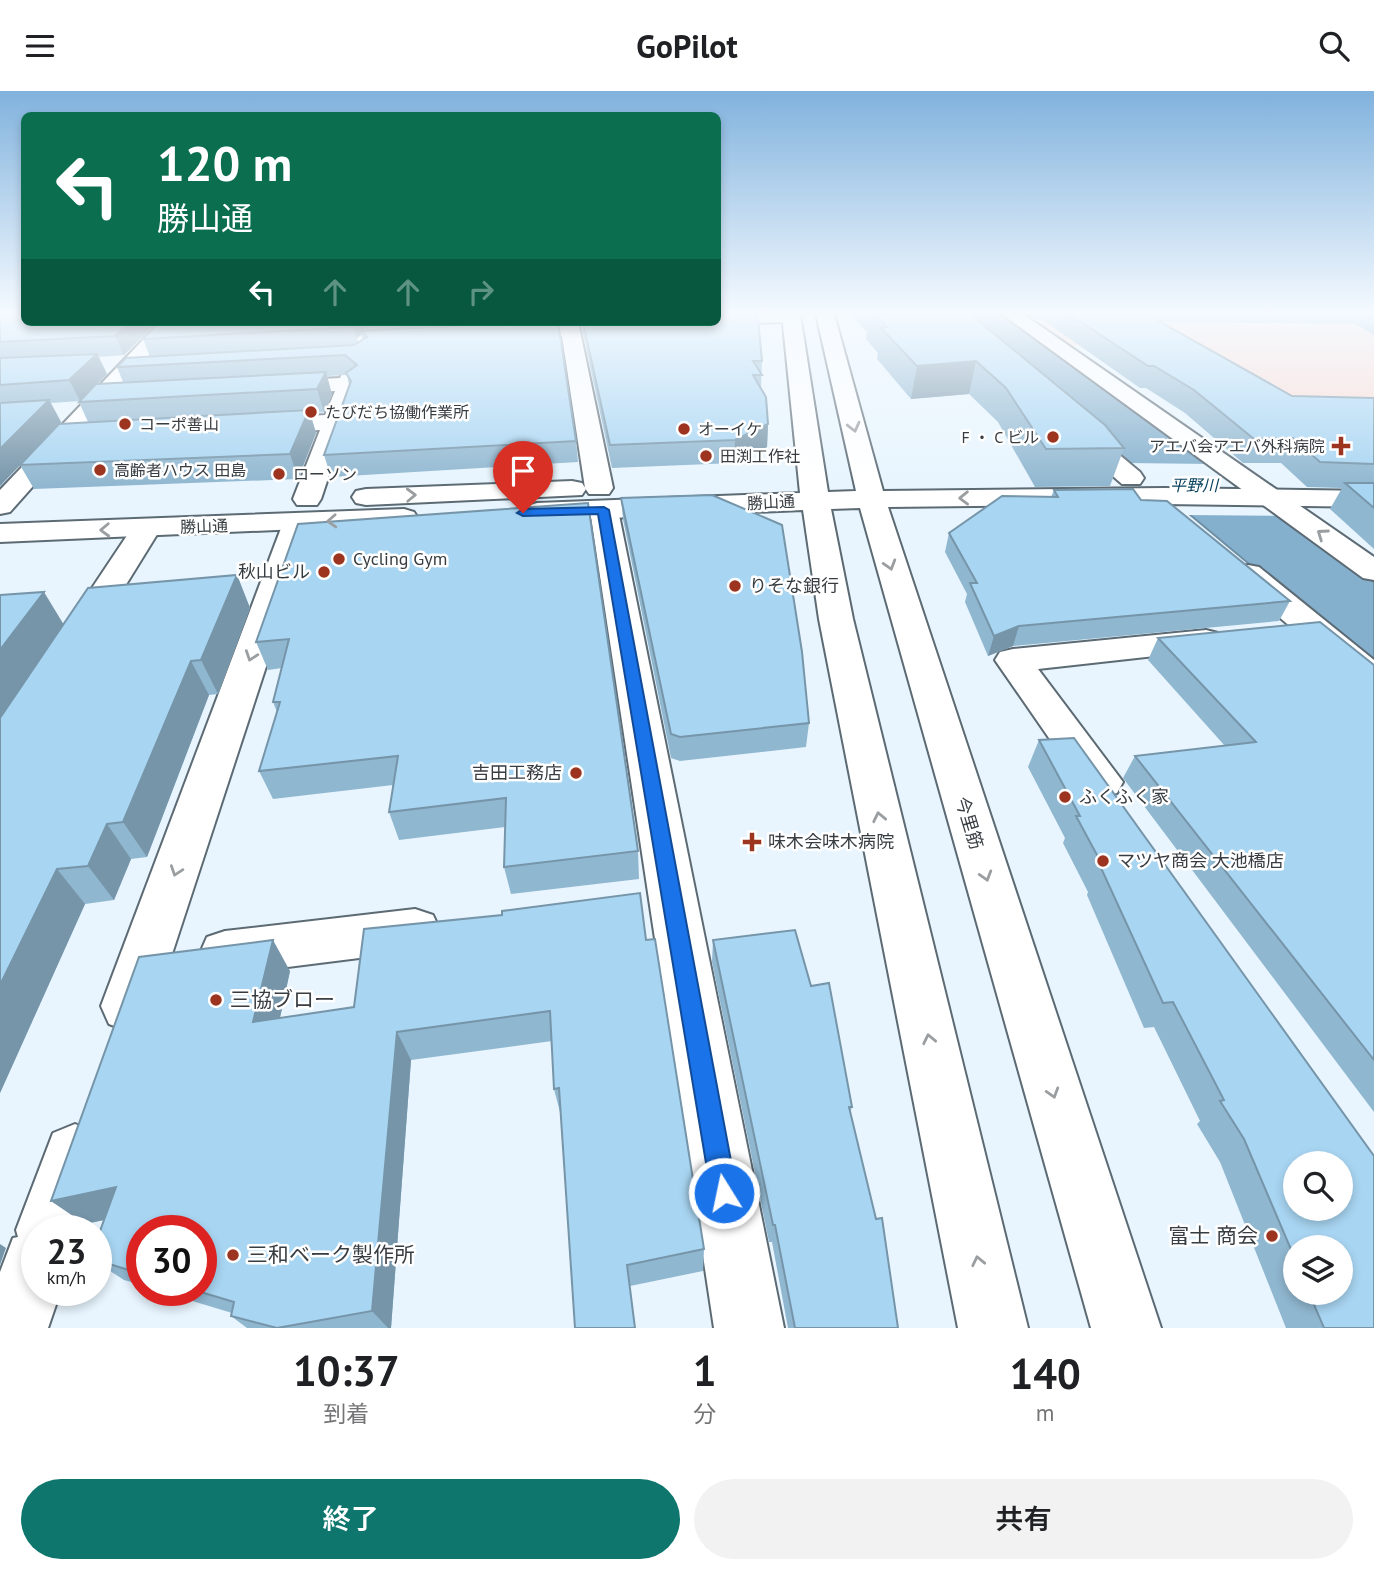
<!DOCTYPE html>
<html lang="ja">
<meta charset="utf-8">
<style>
body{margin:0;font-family:"PT Sans","Noto Sans JP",sans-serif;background:#f2f2f2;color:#202124;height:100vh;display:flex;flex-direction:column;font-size:26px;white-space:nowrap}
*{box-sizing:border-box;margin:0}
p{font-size:23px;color:#757577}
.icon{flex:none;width:38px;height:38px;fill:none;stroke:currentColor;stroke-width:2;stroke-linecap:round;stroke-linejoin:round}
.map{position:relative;height:1237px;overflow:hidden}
.side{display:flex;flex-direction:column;background:#fff;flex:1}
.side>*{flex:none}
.hud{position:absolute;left:21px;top:21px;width:700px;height:214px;border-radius:10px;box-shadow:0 4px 10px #0003;background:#0b6e4f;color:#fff;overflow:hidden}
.fabs{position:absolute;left:1283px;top:1060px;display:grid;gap:14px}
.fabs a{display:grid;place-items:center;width:70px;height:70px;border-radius:50%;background:#fff;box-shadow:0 4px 10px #0003;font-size:35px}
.speed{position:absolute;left:21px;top:1124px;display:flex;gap:14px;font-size:35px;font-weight:700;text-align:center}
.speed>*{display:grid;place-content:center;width:91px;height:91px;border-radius:50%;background:#fff;box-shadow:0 4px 10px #0003;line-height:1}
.speed small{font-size:18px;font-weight:400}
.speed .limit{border:10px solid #d22;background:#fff;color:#111}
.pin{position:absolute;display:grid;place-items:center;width:60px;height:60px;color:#fff;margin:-72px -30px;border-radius:50% 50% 50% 0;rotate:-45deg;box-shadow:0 0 7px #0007}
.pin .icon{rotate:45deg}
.me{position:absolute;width:77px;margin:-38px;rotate:350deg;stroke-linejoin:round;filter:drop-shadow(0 0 5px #0008)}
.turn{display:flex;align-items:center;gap:24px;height:147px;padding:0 21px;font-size:32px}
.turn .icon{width:91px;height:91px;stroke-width:2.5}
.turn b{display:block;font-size:49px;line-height:60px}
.lanes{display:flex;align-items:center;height:66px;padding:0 21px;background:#0003;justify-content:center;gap:35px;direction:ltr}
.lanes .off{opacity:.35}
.eta{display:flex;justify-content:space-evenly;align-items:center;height:119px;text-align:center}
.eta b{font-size:42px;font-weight:600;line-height:49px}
.button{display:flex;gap:14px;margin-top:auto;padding:14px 21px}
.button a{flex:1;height:80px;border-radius:42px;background:#0f766e;color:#fff;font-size:28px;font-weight:600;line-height:80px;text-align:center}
.button a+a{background:#f2f2f2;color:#202124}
header{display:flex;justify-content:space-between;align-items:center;height:91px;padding:0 21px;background:#fff;font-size:32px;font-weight:600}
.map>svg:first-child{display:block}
</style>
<header><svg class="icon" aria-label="menu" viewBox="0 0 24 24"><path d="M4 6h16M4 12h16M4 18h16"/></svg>GoPilot<svg class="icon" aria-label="search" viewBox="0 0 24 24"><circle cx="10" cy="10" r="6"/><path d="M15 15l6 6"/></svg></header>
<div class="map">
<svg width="1374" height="1237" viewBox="0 0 1374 1237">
<rect width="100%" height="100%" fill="#e8f5fe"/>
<path fill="#fcdcd5" d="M1303 223H1374V327L1295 331 1170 250 1072 255 1039 231 1322 234Z"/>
<path fill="#85b0cd" stroke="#6e8ea3" stroke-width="2" d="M949 223H1002L1374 491V577Z"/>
<path fill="#e8f5fe" d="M1126 372 1213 373 1285 425 1186 424Z"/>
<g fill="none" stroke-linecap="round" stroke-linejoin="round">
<defs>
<g id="minor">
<path d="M718 223H800L801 225 792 231 711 233 718 231Z"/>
<path d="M1002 223H1023L1374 466V489L1363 487Z"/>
<path d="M160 231H179L10 421 0 423V399Z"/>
<path d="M362 231H380L321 408 317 414H297L293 408 320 339 260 342 251 340 248 335 251 330 260 328 325 324 335 300 278 304 267 297 278 290 340 287Z"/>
<path d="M560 231H578L613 397 609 403H589L585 397 562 245 507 248 497 242 507 236 560 234Z"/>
<path d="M1077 334 1086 336 1140 381 1144 387 1140 393H1122L1068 346 1065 341 1068 336Z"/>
<path d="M604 410 614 413 618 419 784 1237H714L590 419 594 413Z"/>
<path d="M298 423 308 426 313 432 155 915 147 933 128 940 109 933 101 915 283 432 288 426Z"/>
<path d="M146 428 156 431 161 437 98 539 93 546 81 549 69 546 64 539 136 431Z"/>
<path d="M1248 474 1259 476 1374 569V600L1361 596 1237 490 1232 483 1237 476Z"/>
<path d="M1206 539 1218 542 1224 550 1218 558 1038 578 1123 691 1117 702 1102 706 1087 702 995 569 1000 561 1013 558Z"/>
<path d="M415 818 433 824 440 839 433 854 415 860 225 884 207 878 200 862 207 846 225 840Z"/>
<path d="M75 1033 97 1042 106 1064 80 1139H37V1199H61L48 1237H0V1181L13 1147 18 1146 16 1139 53 1042Z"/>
</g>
<g id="major">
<path d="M782 223H800L828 401 856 400 816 223H834L883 400 1164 397 1374 400V416L1164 413 888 416 1161 1237H1091L860 417 831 418 853 528 1028 1237H958L819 528 803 419 537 430 527 427 523 421 527 415 537 412 800 402Z"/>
<path d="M572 390 582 392 586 398 582 404 366 414 356 412 352 406 356 400 366 398Z"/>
<path d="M404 418 414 421 418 427 414 433 0 451V433Z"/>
</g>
</defs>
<use href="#minor" stroke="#5c6a74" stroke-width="4"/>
<use href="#major" stroke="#5c6a74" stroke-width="4"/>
<use href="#minor" fill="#fff" fill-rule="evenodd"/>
<use href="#major" fill="#fff" fill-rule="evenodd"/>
</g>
<g fill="#90b7d0" fill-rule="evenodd">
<path d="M0 223H24V231H157L124 264 99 266 107 283 97 293 123 291 117 276 150 266 143 248 180 231H558L576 350 578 371 331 386 324 364 349 294 347 284 327 285 332 304 324 321 310 322 316 342 298 388 34 398 20 374 0 395ZM361 244 363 249 358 251 357 247ZM80 310 79 311 88 331 45 347 61 331 51 312Z"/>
<path d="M850 223H970L1124 357 1110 395 1035 396 998 331 969 303 911 308 877 268 878 262 866 248 867 241Z"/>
<path d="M1027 223H1374V244L1355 233 1161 231 1292 305 1374 307V458L1330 418 1342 397 1307 396 1281 372H1243L1185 322 1146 297H1140L1043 229H1036Z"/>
<path d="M582 231H718L762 270 761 297 768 333 767 356 734 372 612 377 583 243Z"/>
<path d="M1054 399 1141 409 1290 510 1279 530 1013 555 988 565 965 511 967 503 945 461 949 442 1051 406Z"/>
<path d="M621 407 809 632 806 656 680 670 671 667 623 428Z"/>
<path d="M298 433 638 760 639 788 511 803 504 776 505 736 399 749 389 721 393 694 273 708 259 680 277 621 273 611 282 577 268 579 256 551Z"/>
<path d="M237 484 250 517 218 603 209 604 147 766 131 768 114 809 85 813 0 1002 63 533Z"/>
<path d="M1158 547 1374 574V1021L1123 687 1135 665 1225 655 1148 569Z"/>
<path d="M1039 649 1374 1237H1286L1220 1071 1197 1033 1200 1030 1154 936 1144 937 1087 804 1088 801 1063 752 1065 747 1028 676ZM1295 1157 1340 1202H1295Z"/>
<path d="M646 849 704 1158 703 1180 630 1195 561 1025 554 998 552 950 411 969 391 1237H247L231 1225 232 1222 156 1199H201L142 1139V1194L124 1189 96 1171V1151L104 1129 85 1133 51 1110 290 880 280 927 354 916Z"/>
<path d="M713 849 811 895 852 1016 850 1021 898 1237H788L772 1151H769L712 871Z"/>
</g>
<g fill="#7695a9">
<path d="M130 231H157L124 264 115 245Z"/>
<path d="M348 231H362L365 241 361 240V244L357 247 354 236Z"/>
<path d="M97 263 107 283 80 310 69 289Z"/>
<path d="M976 270 969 303 911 308 917 275Z"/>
<path d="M326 281 332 304 324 321 317 298Z"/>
<path d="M49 309 61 331 0 395V358Z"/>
<path d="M309 319 316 342 298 388 290 363Z"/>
<path d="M768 333 767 356 734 372 735 349Z"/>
<path d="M237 484 250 517 218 603 201 569Z"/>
<path d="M44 501 64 534 0 628V559Z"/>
<path d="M1019 535 1013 555 988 565 994 545Z"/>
<path d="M191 570 209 604 147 766 123 731Z"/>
<path d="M107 733 131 768 114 809 88 775Z"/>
<path d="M57 778 85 813 0 1002V894Z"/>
<path d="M273 849 290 880 273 959 253 931Z"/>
<path d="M397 941 411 969 391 1237H388L372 1220Z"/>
<path d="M116 1096 147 1120 85 1133 51 1110Z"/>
<path d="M0 1153 6 1157 0 1174Z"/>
</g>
<g fill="#a8d5f2" stroke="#7695a9" stroke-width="2" fill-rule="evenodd">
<path d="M24 223V231H130L115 245 0 251V224Z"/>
<path d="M718 223H755L758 228 762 270H753L762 284H753L766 306 768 333 735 349 610 354 583 231H718Z"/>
<path d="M875 223H970L1105 334 1124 357 1046 358 1006 297 976 270 917 275 881 237 887 236Z"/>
<path d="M1069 223H1146L1292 305 1374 307V373L1320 371 1293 347 1254 348 1194 299 1154 275H1148Z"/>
<path d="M183 231H349L354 236 143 248 158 232Z"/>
<path d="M529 231H558L576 350 324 364 351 290 346 282 357 274 345 264 117 276 126 267 354 254 367 246 361 240Z"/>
<path d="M97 263 69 289 0 294V267Z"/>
<path d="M326 281 317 298 79 311 96 293Z"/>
<path d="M49 309 0 358V312Z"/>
<path d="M309 319 290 363 20 374 59 333Z"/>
<path d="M1345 392H1374V417Z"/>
<path d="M1133 398 1141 409 1167 410 1290 510 1019 535 994 545 970 492H977L949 442 1002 405 1058 406 1054 399Z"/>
<path d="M712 404 782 434 802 561 809 632 680 646 671 643 621 407Z"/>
<path d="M588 412 638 760 504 776 506 707 389 721 398 665 259 680 280 611H273L289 548 256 551 298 433Z"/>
<path d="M237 484 201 569 191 570 123 731 107 733 88 775 57 778 0 894V627L88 497Z"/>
<path d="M44 501 0 559V504Z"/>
<path d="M1320 531 1374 574V969L1135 665 1256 651 1158 547Z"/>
<path d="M1074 647 1374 1065V1237H1324L1309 1202H1340V1157H1295V1168L1244 1048 1220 1010 1224 1009 1173 911 1163 912 1101 777H1104L1076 725H1080L1039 649ZM1295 1073H1340V1118H1295Z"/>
<path d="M640 802 646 849 655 848 704 1158 627 1174 635 1237H575L559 997 554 998 550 920 397 941 372 1220 277 1237 231 1225 234 1211 194 1199H201V1139H142V1183L96 1169V1151L116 1096 51 1110 139 866 273 849 253 931 354 916 364 838 502 824V820Z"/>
<path d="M795 839 811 895 829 892 852 1016H849L876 1128 882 1127 898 1237H795L775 1134H773L713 849Z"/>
</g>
<defs><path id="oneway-chevron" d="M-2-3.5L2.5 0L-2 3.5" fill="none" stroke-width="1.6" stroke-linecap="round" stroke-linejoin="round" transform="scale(1.75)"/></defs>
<g stroke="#9b9ea0">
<use href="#oneway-chevron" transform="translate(854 336) rotate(76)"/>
<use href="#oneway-chevron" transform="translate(411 404) rotate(-2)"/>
<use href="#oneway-chevron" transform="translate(964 407) rotate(179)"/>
<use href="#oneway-chevron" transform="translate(332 430) rotate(177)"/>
<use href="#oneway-chevron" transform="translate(105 439) rotate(178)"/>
<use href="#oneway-chevron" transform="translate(1322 443) rotate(-145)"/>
<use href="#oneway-chevron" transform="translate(890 474) rotate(73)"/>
<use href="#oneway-chevron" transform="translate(251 565) rotate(109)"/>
<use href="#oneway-chevron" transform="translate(879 726) rotate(-102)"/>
<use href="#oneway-chevron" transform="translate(176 780) rotate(109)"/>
<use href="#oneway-chevron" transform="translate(986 785) rotate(73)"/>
<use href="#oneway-chevron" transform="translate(929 948) rotate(-102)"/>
<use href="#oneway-chevron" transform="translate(1053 1002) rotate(73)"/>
<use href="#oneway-chevron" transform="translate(978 1170) rotate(-102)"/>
</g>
<linearGradient id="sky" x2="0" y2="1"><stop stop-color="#80b2dd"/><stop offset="0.56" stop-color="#f5faff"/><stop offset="1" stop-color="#f5faff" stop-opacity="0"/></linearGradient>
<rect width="1374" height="396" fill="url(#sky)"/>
<path fill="#1a73e8" stroke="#114b97" stroke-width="2" d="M604 416 609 419 737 1102 733 1112 724 1116 715 1112 711 1102 598 423 523 425 517 422 523 418Z"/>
<g fill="#9d3420" stroke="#fff" stroke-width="2.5">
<circle cx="311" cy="321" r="7"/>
<circle cx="125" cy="333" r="7"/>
<circle cx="684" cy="338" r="7"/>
<circle cx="1053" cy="346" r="7"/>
<path d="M1337.5 344.5h7v7h7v7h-7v7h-7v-7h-7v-7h7z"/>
<circle cx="706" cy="365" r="7"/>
<circle cx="100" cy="379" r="7"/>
<circle cx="279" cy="383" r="7"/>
<circle cx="339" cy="468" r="7"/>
<circle cx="324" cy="481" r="7"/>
<circle cx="735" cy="495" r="7"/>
<circle cx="576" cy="682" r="7"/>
<circle cx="1065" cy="706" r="7"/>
<path d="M748.5 740.5h7v7h7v7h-7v7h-7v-7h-7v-7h7z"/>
<circle cx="1103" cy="770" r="7"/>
<circle cx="216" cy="909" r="7"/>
<circle cx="1272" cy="1145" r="7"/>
<circle cx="233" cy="1164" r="7"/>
</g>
<g text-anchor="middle" stroke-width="5" stroke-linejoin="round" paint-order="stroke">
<g font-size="16" fill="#373d41" stroke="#fff" text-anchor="start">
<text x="325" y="327">たびだち協働作業所</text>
<text x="139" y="339">コーポ善山</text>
<text x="698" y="344">オーイケ</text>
<text x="1039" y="352" text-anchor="end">F ・ C ビル</text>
<text x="1325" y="361" text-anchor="end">アエバ会アエバ外科病院</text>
<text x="720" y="371">田渕工作社</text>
<text x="114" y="385">高齢者ハウス 田島</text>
<text x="293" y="389">ローソン</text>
</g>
<g font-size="16" font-style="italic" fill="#07415e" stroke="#fff">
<text x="1194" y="400">平野川</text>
</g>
<g font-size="16" fill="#373d41" stroke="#fff">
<text transform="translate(771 411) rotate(-3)" y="6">勝山通</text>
<text transform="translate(204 435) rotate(-2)" y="6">勝山通</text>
</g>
<g font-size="18" fill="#373d41" stroke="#fff" text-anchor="start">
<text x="353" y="474">Cycling Gym</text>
<text x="310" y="487" text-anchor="end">秋山ビル</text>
<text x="749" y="501">りそな銀行</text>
<text x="562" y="688" text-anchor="end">吉田工務店</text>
<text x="1079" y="712">ふくふく家</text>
<text x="768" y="757">味木会味木病院</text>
<text x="1117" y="776">マツヤ商会 大池橋店</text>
</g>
<g font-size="18" fill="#373d41" stroke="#fff">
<text transform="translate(969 732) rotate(73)" y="6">今里筋</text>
</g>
<g font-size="21" fill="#373d41" stroke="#fff" text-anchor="start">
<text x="230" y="916">三協ブロー</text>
<text x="1258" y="1152" text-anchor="end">富士 商会</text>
<text x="247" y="1171">三和ベーク製作所</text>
</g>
</g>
</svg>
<div class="fabs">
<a><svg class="icon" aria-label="search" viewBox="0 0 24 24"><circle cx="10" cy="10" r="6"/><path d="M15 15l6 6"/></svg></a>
<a><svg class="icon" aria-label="layers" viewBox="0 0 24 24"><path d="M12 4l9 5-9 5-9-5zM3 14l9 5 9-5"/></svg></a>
</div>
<div class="speed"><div>23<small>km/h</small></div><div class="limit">30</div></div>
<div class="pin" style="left:523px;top:422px;background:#d93025"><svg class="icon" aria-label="arrive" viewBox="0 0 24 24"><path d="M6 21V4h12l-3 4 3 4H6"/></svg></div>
<svg class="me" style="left:724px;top:1102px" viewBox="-20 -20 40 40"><circle r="17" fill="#1a73e8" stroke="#fff" stroke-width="3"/><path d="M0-11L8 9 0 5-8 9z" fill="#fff"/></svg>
<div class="hud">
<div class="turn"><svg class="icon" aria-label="left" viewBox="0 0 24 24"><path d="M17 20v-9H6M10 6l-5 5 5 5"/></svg><div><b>120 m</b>勝山通</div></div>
<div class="lanes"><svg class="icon" aria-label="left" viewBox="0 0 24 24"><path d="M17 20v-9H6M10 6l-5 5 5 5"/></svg><svg class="icon off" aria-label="ahead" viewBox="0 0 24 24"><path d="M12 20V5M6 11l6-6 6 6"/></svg><svg class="icon off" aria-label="ahead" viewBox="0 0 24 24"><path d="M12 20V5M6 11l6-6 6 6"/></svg><svg class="icon off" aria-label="right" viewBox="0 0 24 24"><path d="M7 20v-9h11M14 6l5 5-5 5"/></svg></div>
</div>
</div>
<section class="side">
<div class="eta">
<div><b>10:37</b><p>到着</p></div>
<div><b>1</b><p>分</p></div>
<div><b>140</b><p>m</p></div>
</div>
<div class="button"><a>終了</a><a>共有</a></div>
</section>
